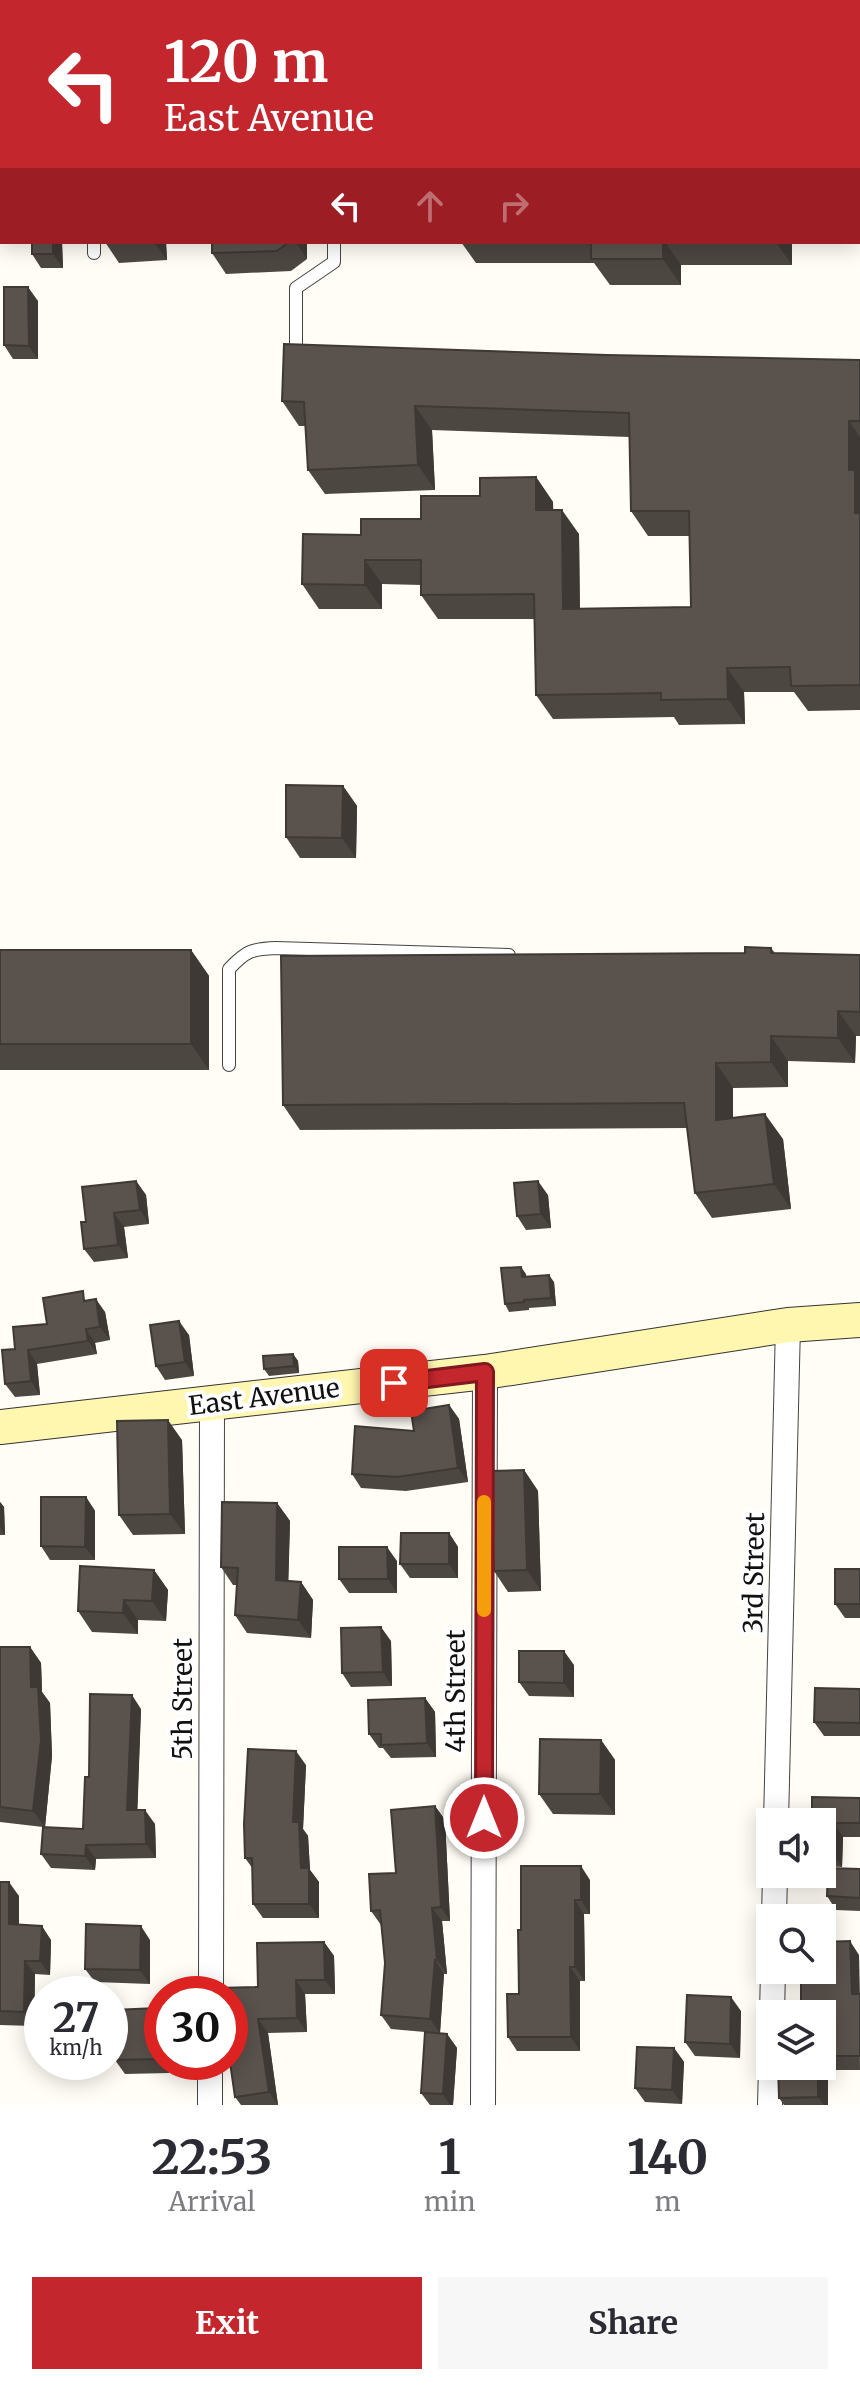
<!DOCTYPE html>
<style>
body{margin:0;font-family:Merriweather,serif;background:#f7f7f7;color:#2b2b33;height:100vh;display:flex;flex-direction:column;font-size:30px;white-space:nowrap}
*{box-sizing:border-box;margin:0}
p{font-size:26px;color:#7c7c81}
.icon{flex:none;width:44px;height:44px;fill:none;stroke:currentColor;stroke-width:2;stroke-linecap:round;stroke-linejoin:round}
.map{position:relative;height:2105px;overflow:hidden}
.sheet{display:flex;flex-direction:column;background:#fff;flex:1}
.sheet>*{flex:none}
.hud{position:absolute;left:0px;top:0px;width:860px;height:244px;box-shadow:0 4px 20px #0003;background:#c4262e;color:#fff;overflow:hidden}
.fabs{position:absolute;left:756px;top:1808px;display:grid;gap:16px}
.fabs a{display:grid;place-items:center;width:80px;height:80px;border-radius:0px;background:#fff;box-shadow:0 4px 20px #0003;font-size:40px}
.speed{position:absolute;left:24px;top:1976px;display:flex;gap:16px;font-size:40px;font-weight:700;text-align:center}
.speed>*{display:grid;place-content:center;width:104px;height:104px;border-radius:50%;background:#fff;box-shadow:0 4px 20px #0003;line-height:1}
.speed small{font-size:20px;font-weight:400}
.speed .limit{border:12px solid #d22;background:#fff;color:#111}
.pin{position:absolute;display:grid;place-items:center;width:68px;height:68px;color:#fff;margin:-34px;border-radius:16px;box-shadow:0 4px 12px #0006}
.me{position:absolute;width:88px;margin:-44px;rotate:0deg;stroke-linejoin:round;filter:drop-shadow(0 0 6px #0008)}
.turn{display:flex;align-items:center;gap:28px;height:168px;padding:0 32px;font-size:36px}
.turn .icon{width:104px;height:104px;stroke-width:2.5}
.turn b{display:block;font-size:56px;line-height:68px}
.lanes{display:flex;align-items:center;height:76px;padding:0 32px;background:#0003;justify-content:center;gap:40px;direction:ltr}
.lanes .off{opacity:.35}
.eta{display:flex;justify-content:space-evenly;align-items:center;height:136px;text-align:center}
.eta b{font-size:48px;font-weight:700;line-height:56px}
.button{display:flex;gap:16px;margin-top:auto;padding:16px 32px}
.button a{flex:1;height:92px;border-radius:0px;background:#c4262e;color:#fff;font-size:32px;font-weight:700;line-height:92px;text-align:center}
.button a+a{background:#f7f7f7;color:#2b2b33}
.map>svg:first-child{display:block}
</style>
<div class="map">
<svg width="860" height="2105" viewBox="0 0 860 2105">
<rect width="100%" height="100%" fill="#fffdf5"/>
<g fill="none" stroke-linecap="round" stroke-linejoin="round">
<g stroke="#3f96cf" stroke-width="8">
<path d="M858 31H860"/>
<path d="M0 33H2"/>
</g>
<defs>
<g id="lane">
<path d="M0 87H2"/>
<path d="M94 242V253"/>
<path d="M296 347V288L334 262V242"/>
<path d="M229 1065V969C246 951 251 949 276 948L509 955"/>
</g>
<g id="street">
<path d="M858 79H860"/>
<path d="M776 1822 788 1325"/>
<path d="M774 1918 775 1874"/>
<path d="M211 1994 212 1403"/>
<path d="M772 2014 773 1970"/>
<path d="M210 2105V2062"/>
<path d="M483 2105 485 1372"/>
<path d="M770 2105 771 2066"/>
</g>
<path id="secondary" d="M0 1427 485 1372 788 1325 860 1320"/>
</defs>
<use href="#lane" stroke="#444" stroke-width="14"/>
<use href="#street" stroke="#444" stroke-width="26"/>
<use href="#secondary" stroke="#333" stroke-width="36"/>
<use href="#lane" stroke="#fff" stroke-width="12"/>
<use href="#street" stroke="#fff" stroke-width="24"/>
<use href="#secondary" stroke="#fff6b0" stroke-width="34"/>
</g>
<g fill="#4d4742">
<path d="M858 103H860V194L858 191Z"/>
<path d="M62 242 63 268H41L32 254Z"/>
<path d="M105 242H166L167 260 119 263Z"/>
<path d="M212 242H307V259L291 271 226 274 212 253Z"/>
<path d="M461 242H792V265H681V285H610L594 263H476Z"/>
<path d="M38 301V359H13L4 345Z"/>
<path d="M607 355 860 360V710L808 711 794 692H744L745 724 679 725 674 717 553 719 536 695 534 619H438L421 595V585L382 584V609H319L302 584 361 535 421 519 480 496 536 477 553 502V510L579 534 580 609 691 607 690 536H648L631 511 629 437 432 430 435 490 325 494 308 470 306 426H299L282 401Z"/>
<path d="M343 786 357 806 356 858H300L286 837Z"/>
<path d="M771 948 775 953 860 955V1036H856L855 1063 788 1061V1087L733 1088V1118L783 1139 791 1209 712 1218 695 1193 687 1128 300 1130 283 1105 745 953Z"/>
<path d="M0 950H191L209 976V1070H0Z"/>
<path d="M136 1181 146 1195 149 1224 124 1227 128 1258 94 1262 84 1249 86 1222Z"/>
<path d="M548 1195 551 1228 526 1230 517 1216Z"/>
<path d="M526 1274V1277L554 1282 556 1306 529 1308V1310L509 1312 505 1304Z"/>
<path d="M89 1300 105 1312 110 1340 95 1343 97 1354 37 1364 40 1395 15 1397 5 1384 15 1349 47 1324Z"/>
<path d="M189 1335 194 1376 165 1380 156 1366Z"/>
<path d="M293 1354 298 1361 299 1373 269 1376 264 1369Z"/>
<path d="M449 1405 459 1419 468 1482 406 1491 361 1488 352 1474Z"/>
<path d="M182 1440 185 1534 133 1535 119 1515Z"/>
<path d="M524 1470 538 1491 541 1591 508 1592 494 1571Z"/>
<path d="M86 1497 95 1511V1560H50L41 1546Z"/>
<path d="M0 1502 4 1507 5 1535H0Z"/>
<path d="M277 1503 290 1521 288 1581 301 1582 313 1600 311 1638 247 1633 235 1615 237 1585H233L221 1567Z"/>
<path d="M449 1533 458 1547V1578H410L400 1564Z"/>
<path d="M397 1561V1593H349L339 1579Z"/>
<path d="M860 1569V1618H845L835 1604Z"/>
<path d="M154 1570 168 1590 166 1621 138 1620V1634L92 1632 78 1611Z"/>
<path d="M391 1641 392 1686 351 1687 342 1673Z"/>
<path d="M0 1647H30L41 1663 42 1692 50 1703 52 1756 45 1827 83 1829 89 1777 141 1709 137 1810 155 1824 156 1858 96 1859 95 1870 51 1868 41 1854 43 1827 0 1822Z"/>
<path d="M574 1665V1697L529 1696 519 1682Z"/>
<path d="M860 1689V1736H824L814 1722Z"/>
<path d="M425 1698 435 1712 436 1757 391 1758 383 1748H379L369 1734Z"/>
<path d="M601 1740 615 1760V1815L553 1814 539 1794Z"/>
<path d="M306 1765 303 1829 308 1836 310 1870 319 1882V1918H263L253 1904V1869L245 1858Z"/>
<path d="M860 1798V1837H843L842 1867 822 1866V1822Z"/>
<path d="M435 1806 445 1820 450 1921H442L447 1974H444L440 2033 447 2034 457 2048 453 2105H430L421 2093 425 2032 391 2029 381 2015 385 1963 381 1925 371 1911 396 1873Z"/>
<path d="M860 1869V1911L836 1910 827 1896Z"/>
<path d="M590 1880V1914H584L585 1981H580V2051H517L508 2037 519 1994 521 1930Z"/>
<path d="M0 1882 19 1896V1925L51 1940 50 1975 35 1974 34 2026 0 2025Z"/>
<path d="M150 1940V1984L95 1982 85 1969Z"/>
<path d="M324 1942 334 1956 335 1994H305L307 2032 268 2033 278 2105H241L235 2097 258 1987Z"/>
<path d="M859 1955 860 2070H828V2105H784L779 2098 822 2066V2014L792 1970H822Z"/>
<path d="M157 2008 162 2016V2062H168L169 2073 125 2074 115 2060Z"/>
<path d="M741 2011 740 2058 695 2056 685 2042Z"/>
<path d="M674 2048 684 2062 682 2104 645 2102 635 2088Z"/>
</g>
<g fill="#3f3936">
<path d="M53 242H62L63 268 53 254Z"/>
<path d="M154 242H166L167 260Z"/>
<path d="M296 242H307V259Z"/>
<path d="M663 242H665L681 265V285L663 259Z"/>
<path d="M776 242H792V265Z"/>
<path d="M28 287 38 301V359L29 346Z"/>
<path d="M415 406 432 430 435 490 418 465Z"/>
<path d="M849 421 860 437V520L855 513 849 470Z"/>
<path d="M536 477 553 502 554 534 536 510Z"/>
<path d="M562 510 579 534 580 634 563 609Z"/>
<path d="M365 560 382 584V609L365 585Z"/>
<path d="M727 668 744 692 745 724 728 699Z"/>
<path d="M343 786 357 806 356 858 342 838Z"/>
<path d="M191 950 209 976V1070L191 1044Z"/>
<path d="M838 1011 856 1036 855 1063 838 1038Z"/>
<path d="M771 1036 788 1061V1087L771 1062Z"/>
<path d="M716 1063 733 1088V1144L716 1120Z"/>
<path d="M765 1114 783 1139 791 1209 774 1184Z"/>
<path d="M136 1181 146 1195 149 1224 140 1210Z"/>
<path d="M538 1181 548 1195 551 1228 541 1214Z"/>
<path d="M114 1213 124 1227 128 1258 118 1245Z"/>
<path d="M521 1267 526 1274 527 1284 522 1277Z"/>
<path d="M549 1275 554 1282 556 1306 551 1298Z"/>
<path d="M96 1299 105 1312 110 1340 100 1327Z"/>
<path d="M179 1321 189 1335 194 1376 185 1362Z"/>
<path d="M86 1329 95 1343 97 1354 88 1341Z"/>
<path d="M28 1350 37 1364 40 1395 31 1381Z"/>
<path d="M293 1354 298 1361 299 1373 294 1366Z"/>
<path d="M449 1405 459 1419 468 1482 458 1468Z"/>
<path d="M168 1420 182 1440 185 1534 170 1514Z"/>
<path d="M524 1470 538 1491 541 1591 527 1570Z"/>
<path d="M86 1497 95 1511V1560L85 1547Z"/>
<path d="M0 1502 4 1507 5 1535 0 1527Z"/>
<path d="M277 1503 290 1521 288 1598 276 1580Z"/>
<path d="M449 1533 458 1547V1578L449 1564Z"/>
<path d="M387 1547 397 1561V1593L388 1579Z"/>
<path d="M154 1570 168 1590 166 1621 152 1601Z"/>
<path d="M301 1582 313 1600 311 1638 298 1620Z"/>
<path d="M124 1600 138 1620V1634L123 1613Z"/>
<path d="M381 1627 391 1641 392 1686 383 1672Z"/>
<path d="M30 1647 41 1663 42 1692 50 1703 52 1756 45 1827 33 1811Z"/>
<path d="M564 1651 574 1665V1697L564 1683Z"/>
<path d="M132 1695 141 1709 137 1824 127 1810Z"/>
<path d="M425 1698 435 1712 436 1757 427 1743Z"/>
<path d="M601 1740 615 1760V1815L600 1794Z"/>
<path d="M296 1751 306 1765 303 1829 308 1836 310 1870 319 1882V1918L309 1904 301 1868 293 1822Z"/>
<path d="M435 1806 445 1820 450 1921 441 1907Z"/>
<path d="M145 1810 155 1824 156 1858 146 1844Z"/>
<path d="M833 1823 843 1837 842 1867 832 1853Z"/>
<path d="M86 1845 96 1859 95 1870 85 1856Z"/>
<path d="M581 1866 590 1880V1914L581 1900Z"/>
<path d="M9 1882 19 1896V1938L9 1924Z"/>
<path d="M575 1900 584 1914 585 1981 575 1967Z"/>
<path d="M432 1908 442 1921 447 1974 437 1960Z"/>
<path d="M42 1926 51 1940 50 1975 40 1961Z"/>
<path d="M141 1926 150 1940V1984L140 1970Z"/>
<path d="M850 1941 859 1955 860 2005 852 1994Z"/>
<path d="M324 1942 334 1956 335 1994 325 1980Z"/>
<path d="M435 1960 444 1974 440 2033 430 2019Z"/>
<path d="M25 1961 35 1974 34 2026 24 2012Z"/>
<path d="M570 1967 580 1981V2051L571 2037Z"/>
<path d="M296 1980 305 1994 307 2032 297 2018Z"/>
<path d="M731 1997 741 2011 740 2058 730 2044Z"/>
<path d="M157 2008 162 2016V2062H168L169 2073 159 2059Z"/>
<path d="M258 2019 268 2033 278 2105 269 2092Z"/>
<path d="M447 2034 457 2048 453 2105H450L443 2094Z"/>
<path d="M674 2048 684 2062 682 2104 672 2090Z"/>
<path d="M822 2062 828 2070V2105H824L818 2097V2066H822Z"/>
</g>
<g fill="#5a524d" stroke="#3f3936" stroke-width="2">
<rect x="858" y="103" width="2" height="72"/>
<rect x="32" y="242" width="21" height="12"/>
<path d="M212 242H289L277 251 212 253Z"/>
<rect x="591" y="242" width="72" height="17"/>
<path d="M4 287H28L29 346 4 345Z"/>
<path d="M284 344 607 355 860 360V421H849V470H855V513H860V685L791 686 790 667 727 668 728 699 661 700V693L536 695 534 594 421 595V560H365V585L302 584 303 534 361 535V519H421V496H480V478L536 477V510H562L563 609 691 607 689 511H631L629 413 415 406 418 465 308 470 304 402 282 401Z"/>
<path d="M286 785 343 786 342 838 286 837Z"/>
<path d="M745 947 771 948V953L860 955V1012L838 1011V1038L771 1036V1062L716 1063V1120L765 1114 774 1184 695 1193 684 1103 283 1105 281 956 745 953Z"/>
<rect x="0" y="950" width="191" height="94"/>
<path d="M136 1181 140 1210 114 1213 118 1245 84 1249 81 1222H86L82 1187Z"/>
<path d="M538 1181 541 1214 517 1216 514 1183Z"/>
<path d="M521 1267 522 1277 549 1275 551 1298 524 1300V1302L505 1304 501 1268Z"/>
<path d="M83 1291 84 1301 96 1299 100 1327 86 1329 88 1341 28 1350 31 1381 5 1384 2 1350 15 1349 13 1327 47 1324 43 1298Z"/>
<path d="M179 1321 185 1362 156 1366 150 1325Z"/>
<path d="M293 1354 294 1366 264 1369 263 1356Z"/>
<path d="M449 1405 458 1468 397 1477 352 1474 355 1426 414 1431 411 1411Z"/>
<path d="M168 1420 170 1514 119 1515 117 1421Z"/>
<path d="M524 1470 527 1570 494 1571 490 1471Z"/>
<path d="M41 1497H86L85 1547 41 1546Z"/>
<path d="M222 1502 277 1503 276 1580 301 1582 298 1620 235 1615 238 1568 221 1567Z"/>
<path d="M401 1533H449V1564H400Z"/>
<path d="M339 1547H387L388 1579H339Z"/>
<path d="M80 1566 154 1570 152 1601 124 1600 123 1613 78 1611Z"/>
<rect x="835" y="1569" width="25" height="35"/>
<path d="M381 1627 383 1672 342 1673 341 1628Z"/>
<path d="M0 1647H30L31 1687H38L41 1740 33 1811 0 1807Z"/>
<path d="M519 1651H564V1683L519 1682Z"/>
<path d="M815 1688 860 1689V1723L814 1722Z"/>
<path d="M90 1694 132 1695 127 1810H145L146 1844 86 1845 85 1856 41 1854 43 1827 83 1829 85 1777H89Z"/>
<path d="M425 1698 427 1743 381 1745V1734H369L368 1700Z"/>
<path d="M540 1739 601 1740 600 1794H539Z"/>
<path d="M248 1749 296 1751 293 1822H299L301 1868H309V1904H253L252 1858H245L244 1824Z"/>
<path d="M812 1797 860 1798V1823H833L832 1853 822 1852V1822H812Z"/>
<path d="M435 1806 441 1907 432 1908 437 1960H435L430 2019 381 2015 385 1963 380 1910 371 1911 369 1874 396 1873 391 1810Z"/>
<path d="M521 1866H581V1900H575V1967H570L571 2037H508L507 1994H519L518 1930H521Z"/>
<path d="M828 1868 860 1869V1898L827 1896Z"/>
<path d="M0 1882H9V1924L42 1926 40 1961H25L24 2012 0 2011Z"/>
<path d="M86 1924 141 1926 140 1970 85 1969Z"/>
<path d="M850 1941 852 1994H860V2056H822V2014H801V1970H822V1942Z"/>
<path d="M324 1942 325 1980H296L297 2018 258 2019 269 2092 235 2097 230 2062V1994H218V1988L258 1987 257 1943Z"/>
<path d="M687 1995 731 1997 730 2044 685 2042Z"/>
<path d="M157 2008 159 2059 115 2060 113 2010Z"/>
<path d="M425 2032 447 2034 443 2094 421 2093Z"/>
<path d="M637 2047 674 2048 672 2090 635 2088Z"/>
<path d="M778 2066H818V2097L779 2098Z"/>
</g>
<g fill="none" stroke-linecap="round" stroke-linejoin="round">
<defs>
<path id="route" d="M394 1383 485 1372 484 1818"/>
</defs>
<use href="#route" stroke="#7f191e" stroke-width="20"/>
<use href="#route" stroke="#c4262e" stroke-width="14"/>
<path stroke="#f59e0b" stroke-width="14" d="M484 1610V1502"/>
</g>
<g text-anchor="middle" stroke-width="8" stroke-linejoin="round" paint-order="stroke">
<g font-size="26" fill="#111" stroke="#fff">
<text transform="translate(264 1397) rotate(-7)" y="9">East Avenue</text>
<text transform="translate(754 1573) rotate(-89)" y="9">3rd Street</text>
<text transform="translate(456 1691) rotate(-90)" y="9">4th Street</text>
<text transform="translate(183 1699) rotate(-90)" y="9">5th Street</text>
</g>
</g>
</svg>
<div class="fabs">
<a><svg class="icon" aria-label="sound" viewBox="0 0 24 24"><path d="M4 9h4l5-4v14l-5-4H4zM17 9q2 3 0 6"/></svg></a>
<a><svg class="icon" aria-label="search" viewBox="0 0 24 24"><circle cx="10" cy="10" r="6"/><path d="M15 15l6 6"/></svg></a>
<a><svg class="icon" aria-label="layers" viewBox="0 0 24 24"><path d="M12 4l9 5-9 5-9-5zM3 14l9 5 9-5"/></svg></a>
</div>
<div class="speed"><div>27<small>km/h</small></div><div class="limit">30</div></div>
<div class="pin" style="left:394px;top:1383px;background:#d93025"><svg class="icon" aria-label="arrive" viewBox="0 0 24 24"><path d="M6 21V4h12l-3 4 3 4H6"/></svg></div>
<svg class="me" style="left:484px;top:1818px" viewBox="-20 -20 40 40"><circle r="17" fill="#c4262e" stroke="#fff" stroke-width="3"/><path d="M0-11L8 9 0 5-8 9z" fill="#fff"/></svg>
<div class="hud">
<div class="turn"><svg class="icon" aria-label="left" viewBox="0 0 24 24"><path d="M17 20v-9H6M10 6l-5 5 5 5"/></svg><div><b>120 m</b>East Avenue</div></div>
<div class="lanes"><svg class="icon" aria-label="left" viewBox="0 0 24 24"><path d="M17 20v-9H6M10 6l-5 5 5 5"/></svg><svg class="icon off" aria-label="ahead" viewBox="0 0 24 24"><path d="M12 20V5M6 11l6-6 6 6"/></svg><svg class="icon off" aria-label="right" viewBox="0 0 24 24"><path d="M7 20v-9h11M14 6l5 5-5 5"/></svg></div>
</div>
</div>
<section class="sheet">
<div class="eta">
<div><b>22:53</b><p>Arrival</p></div>
<div><b>1</b><p>min</p></div>
<div><b>140</b><p>m</p></div>
</div>
<div class="button"><a>Exit</a><a>Share</a></div>
</section>
